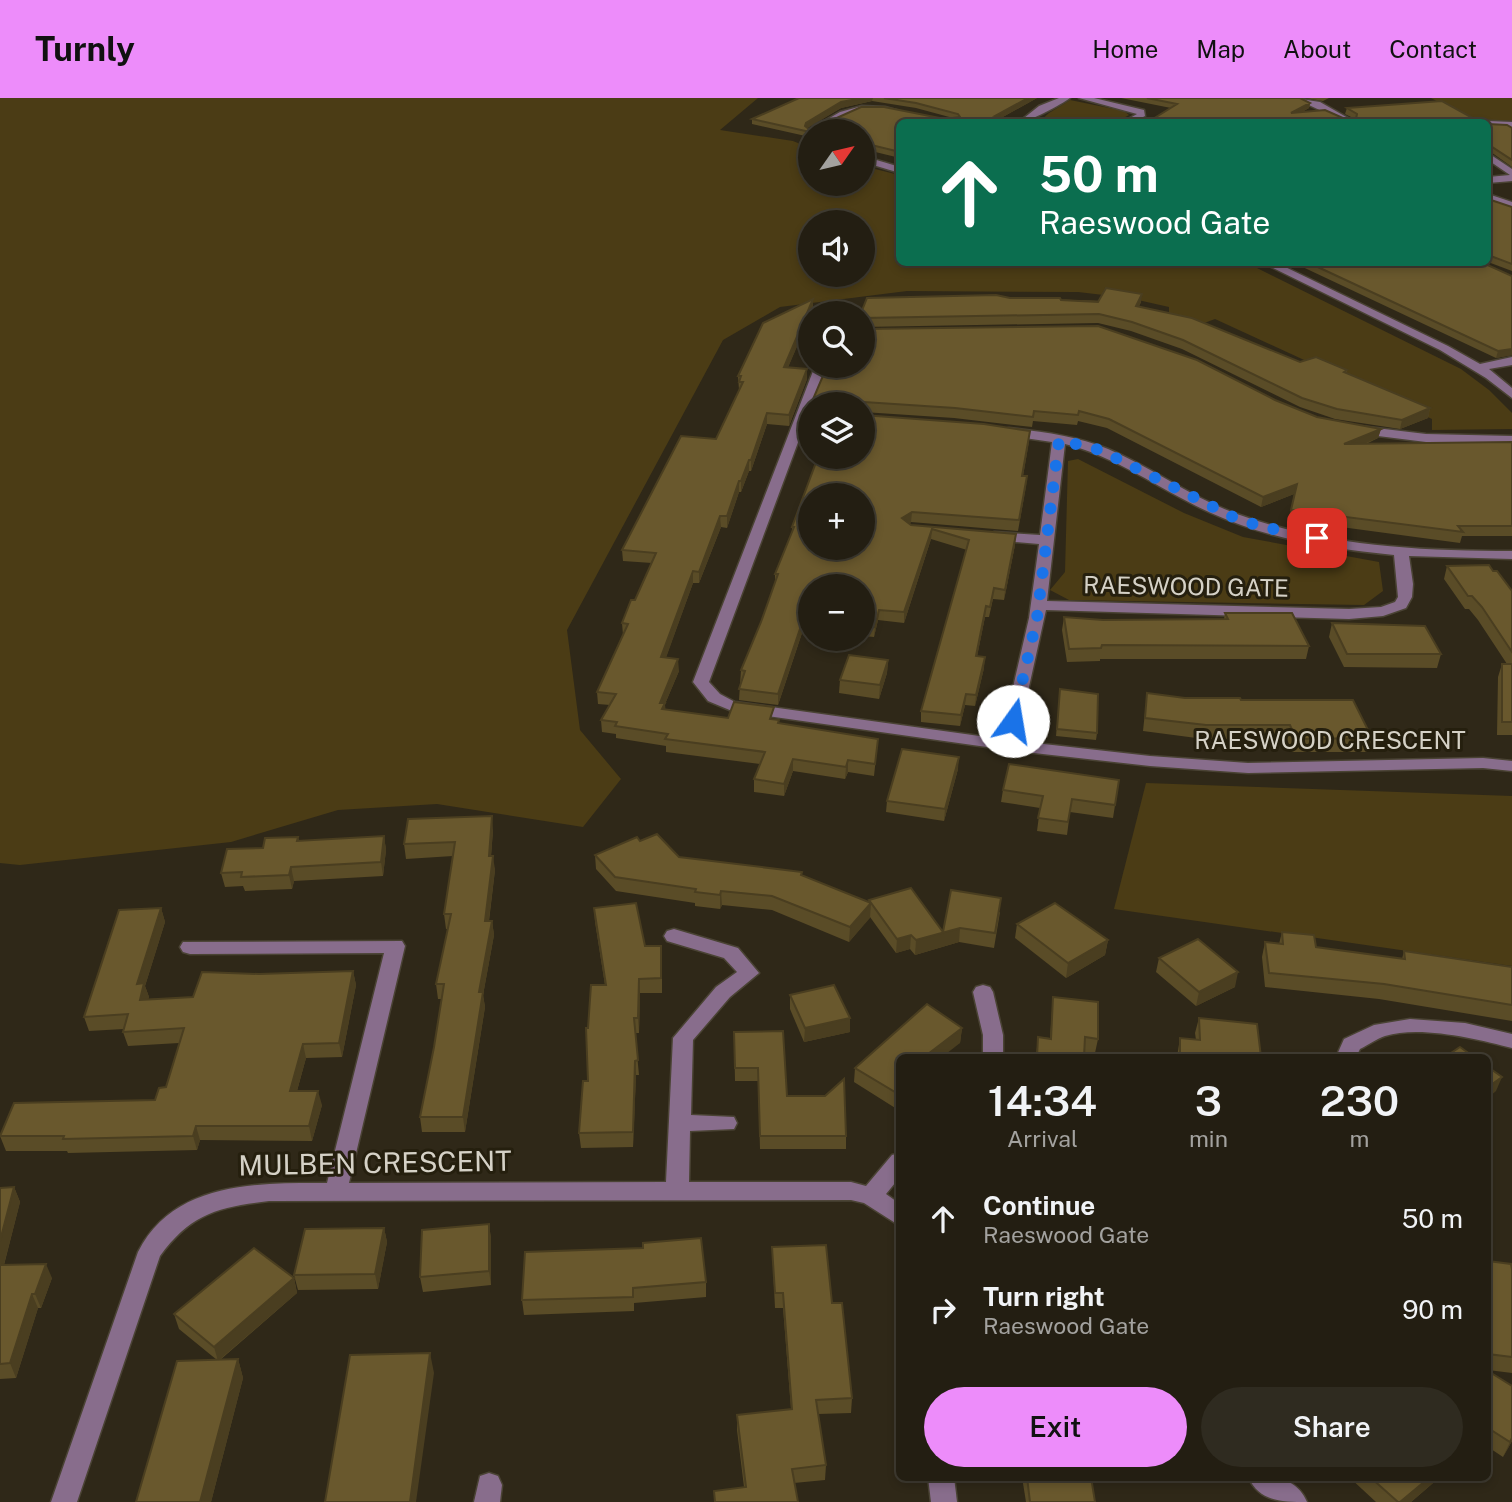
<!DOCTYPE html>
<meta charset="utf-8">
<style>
body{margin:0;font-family:"Public Sans",sans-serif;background:#2f2b20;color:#f1f3f6;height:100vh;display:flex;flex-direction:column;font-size:26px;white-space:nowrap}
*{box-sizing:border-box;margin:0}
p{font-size:23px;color:#a3a29f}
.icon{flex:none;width:38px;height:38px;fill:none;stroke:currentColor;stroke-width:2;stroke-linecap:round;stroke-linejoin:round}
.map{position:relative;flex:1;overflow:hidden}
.side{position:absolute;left:896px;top:956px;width:595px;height:427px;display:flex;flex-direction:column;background:#231e12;border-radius:10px;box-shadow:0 4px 10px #0003,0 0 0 2px #403c32}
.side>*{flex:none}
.banner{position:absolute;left:896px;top:21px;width:595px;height:147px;border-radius:10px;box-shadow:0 4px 10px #0003,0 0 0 2px #403c32;background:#0b6e4f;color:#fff;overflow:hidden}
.needle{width:46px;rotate:56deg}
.buttons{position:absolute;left:798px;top:21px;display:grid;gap:14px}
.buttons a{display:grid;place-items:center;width:77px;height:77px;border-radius:50%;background:#231e12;box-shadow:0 4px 10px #0003,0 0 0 2px #403c32;font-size:35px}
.pin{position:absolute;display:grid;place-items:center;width:60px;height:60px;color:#fff;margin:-30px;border-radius:14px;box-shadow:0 4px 10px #0006}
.me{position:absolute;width:77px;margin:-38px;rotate:13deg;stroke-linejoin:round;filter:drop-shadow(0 0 5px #0008)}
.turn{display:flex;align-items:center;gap:24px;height:147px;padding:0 28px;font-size:32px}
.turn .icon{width:91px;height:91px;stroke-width:2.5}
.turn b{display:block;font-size:49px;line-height:60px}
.eta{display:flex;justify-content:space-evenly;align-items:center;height:119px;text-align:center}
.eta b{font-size:42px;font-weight:600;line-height:49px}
.cta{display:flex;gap:14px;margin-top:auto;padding:14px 28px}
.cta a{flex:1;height:80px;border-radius:42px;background:#ed8cfa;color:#111;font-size:28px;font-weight:600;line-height:80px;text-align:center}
.cta a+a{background:#2f2b20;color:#f1f3f6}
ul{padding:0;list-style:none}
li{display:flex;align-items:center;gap:21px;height:91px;padding:0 28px}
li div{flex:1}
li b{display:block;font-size:26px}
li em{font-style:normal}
header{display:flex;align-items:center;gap:42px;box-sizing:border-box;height:98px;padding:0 35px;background:#ed8cfa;color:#111}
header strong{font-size:33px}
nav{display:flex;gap:38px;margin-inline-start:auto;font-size:24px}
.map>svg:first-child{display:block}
</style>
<header>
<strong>Turnly</strong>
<nav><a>Home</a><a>Map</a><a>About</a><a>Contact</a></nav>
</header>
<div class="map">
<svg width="1512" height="1404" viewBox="0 0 1512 1404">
<rect width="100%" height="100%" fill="#2f2818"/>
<g fill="#4b3c15" fill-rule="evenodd">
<path d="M0 0H758L720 32 793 43 810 50V86H863V68L899 77 900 164 1247 165 1461 271 1489 292 1512 315V331L1432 332V321L1215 221 1159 242 1169 225V209L1129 200 1078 194 907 193 780 209 723 242 567 532 580 632 621 681 583 729 437 706 338 712 231 744 20 767 0 765ZM810 124H863V177H810Z"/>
<path d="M1431 0H1512V23L1471 21Z"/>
<path d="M1070 2 1124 13 1129 17 1116 24H1039L1049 15Z"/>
<path d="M1078 361 1184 415 1243 439 1379 464 1383 493 1364 507 1069 502 1050 492 1065 474 1068 363Z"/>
<path d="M1146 685 1512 698V868L1114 811Z"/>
</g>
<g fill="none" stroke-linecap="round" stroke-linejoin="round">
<defs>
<g id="minor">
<path d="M1059 0H1070C1062 6 1027 25 1019 24L1039 8Z"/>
<path d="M1079 0H1094L1144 12 1145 18 1133 24H1123L1137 16Z"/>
<path d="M1294 0 1320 4 1355 24H1345Z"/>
<path d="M862 8 885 9 903 14 899 17C876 13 858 12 837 23 828 27 820 33 810 33V35L807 33 840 14Z"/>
<path d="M1488 23 1512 24V30L1488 29V24H1485Z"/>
<path d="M1488 55 1512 71V83L1488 85V79L1510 77 1488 62Z"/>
<path d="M863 58 900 69V75L863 64Z"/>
<path d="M1488 96 1512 104V110L1488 102Z"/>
<path d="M1261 164H1275L1448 248 1480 266 1512 259V267L1489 271 1512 290V300L1486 280 1440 252Z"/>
<path d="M815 268H827L813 306H810V312L709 584 720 596 735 604 1001 641 1029 520 1039 446 994 442 987 438 994 434 1040 437 1052 344 1004 337V331L1009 330C1043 334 1077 338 1108 351 1153 370 1192 400 1237 416 1325 448 1420 453 1512 453V461L1409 458 1413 486 1412 499 1406 510 1383 518 1349 521 1046 512 1017 643 1150 658 1248 665 1483 660 1512 663V673L1483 670 1248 675 1150 668 1008 652 732 613 708 603 693 584ZM1065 346C1118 359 1162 393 1211 415 1268 441 1332 451 1394 457L1398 499 1395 504 1381 509 1349 511 1047 503Z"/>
<path d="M1359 328 1426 336 1512 338V346L1426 344 1354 335 1353 332Z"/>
<path d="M674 831 738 850 759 875 730 899 693 942 691 1017 734 1019 737 1025 734 1031 690 1033 689 1084H851L866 1088 892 1057 900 1055V1079L886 1096 900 1106V1128L864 1105 851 1102 269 1103C219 1109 191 1115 160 1158L77 1404H51L138 1154C174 1083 258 1085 327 1085L384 855 190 856 183 854 180 849 183 844 402 843 405 848 349 1085 666 1084 673 940 716 889 737 874 724 860 667 843 664 838 667 833Z"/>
<path d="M983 887 990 889 993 894 1003 937V959H983V937L973 894 976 889Z"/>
<path d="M1410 921 1465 925 1512 936V950C1477 941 1420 927 1385 938 1376 941 1368 947 1360 951L1356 959H1336L1344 941 1374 927Z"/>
<path d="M489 1375 498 1378 502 1387 500 1404H474L480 1378Z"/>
<path d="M928 1379H954L957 1404H931Z"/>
<path d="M1248 1379C1272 1379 1296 1378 1307 1404 1282 1404 1260 1404 1248 1379Z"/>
</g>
</defs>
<use href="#minor" stroke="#4a4334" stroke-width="3"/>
<use href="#minor" fill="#886d8c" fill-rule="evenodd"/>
</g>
<g fill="#5a4c27" fill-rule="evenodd">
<path d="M799 0H891L896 1 898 0H1037L1001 20 1000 24H900V60L863 51V33H810V39L752 26V21ZM872 3 916 10 953 20 945 21 884 9H861L810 32 807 30 841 10Z"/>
<path d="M1121 0H1300L1310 5 1309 10 1302 14 1345 21H1355L1345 16 1347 10 1480 24H1148L1171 10Z"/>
<path d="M1306 0H1329L1323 3Z"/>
<path d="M1488 26 1512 30V69L1488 52Z"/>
<path d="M1488 57 1492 61 1490 67 1488 66Z"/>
<path d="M1488 101 1512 109V173L1488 164Z"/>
<path d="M1292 164H1481L1512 257 1496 260Z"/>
<path d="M1010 200 1141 204 1139 208 1300 264 1347 272V275L1430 310 1428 320 1400 331 1335 321 1300 309 1182 251 1131 233 1098 225 863 229V215Z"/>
<path d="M813 211 788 269 807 281 789 328 767 326 751 373H749L741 394H739L727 430 721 429 699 485H693L666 559 679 573 665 606V611L728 620 774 621 779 625 878 641 874 678 848 674 845 681 793 673 784 698 754 694V681L760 666 666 654V648L616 640V636L602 634 601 622 610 607 598 606 597 594 623 537 622 525 635 502 652 465 623 463 622 452 716 341 739 292 738 278Z"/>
<path d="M813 299 1275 302 1317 319 1381 331 1378 340 1366 346 1512 344V438H1462L1460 445 1289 422 1294 396 1261 409 1107 330 1078 323 1077 327 1033 323 1032 329 954 320 863 314Z"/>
<path d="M810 308V329H806L807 320Z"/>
<path d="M863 317 1029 343 1023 378H1027L1026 388 1018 433 911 424 909 426 911 427 1015 447 1004 502 993 501 989 519H985L977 558 984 570 975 608 965 607 960 628 921 624V613L967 452 931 441 904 525 878 522 874 539 863 538V488H810V533L803 532 778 607 739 602 741 572 761 524 775 485V476L792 436V429Z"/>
<path d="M1447 468 1493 473 1512 493V637H1497L1498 579 1502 566H1507L1478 522 1469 511H1465L1444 481Z"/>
<path d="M1225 515 1309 548 1306 561H1100V563L1067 564 1062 532 1064 519 1103 522 1224 521Z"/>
<path d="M1332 525 1441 556 1437 570 1344 569 1329 539Z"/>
<path d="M888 562 887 575 879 601 839 595 840 582Z"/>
<path d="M1060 591 1097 635 1096 642 1056 638Z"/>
<path d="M1147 595 1185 600 1241 602 1372 640 1368 654H1292L1287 641H1204L1143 633Z"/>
<path d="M958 671 944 723 886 714 887 703Z"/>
<path d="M1119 682 1113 720 1070 714 1067 737 1037 733 1040 710 1001 704 1003 692Z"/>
<path d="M493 732 491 758 495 772 489 823H492L494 837 483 897 485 909 465 1034H422L420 1019 434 949 442 901H438L436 886 448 831H446L444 816 453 758 406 761 404 746Z"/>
<path d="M384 738 386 752 383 778 294 783 292 791 245 793 243 788 225 789 221 775 263 750 298 739 299 743Z"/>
<path d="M640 743 679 759 802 778 869 805V802L943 834 1000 814 994 850 959 844 915 857 910 851 896 855 870 819 849 844 772 812 722 807 720 811 695 808V805L616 793 596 771 595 757Z"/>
<path d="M161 810 165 824 145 888 149 899 148 901 193 899 259 876 353 873 356 887 342 959 306 960 297 993 322 1007 312 1043 200 1042 197 1052 68 1055 67 1053H6L0 1038 155 1002 166 989 179 945 128 948 123 934 124 931 89 933 84 919Z"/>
<path d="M594 810 662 862V895H640L639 935H635L639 977H636L633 1049 581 1050 579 1035 588 983V930L605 887 595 824Z"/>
<path d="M1017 826 1108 842 1105 857 1066 880 1015 840Z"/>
<path d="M1282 834 1316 849 1402 861 1404 853 1512 869V923L1379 901 1265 889 1262 859 1265 844 1279 846Z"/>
<path d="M1159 860 1235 889 1196 908 1156 874Z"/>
<path d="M790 897 850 934 804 944 790 911Z"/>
<path d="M1053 899 1098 941 1095 955 1085 954 1084 959H1036L1038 939 1050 940Z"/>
<path d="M1199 920 1261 959H1177L1180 940 1196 942 1195 935Z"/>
<path d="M962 930 960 945 900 959V1013L854 984 855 970Z"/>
<path d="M734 934 787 998H825L846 1038V1051H760L758 983H735Z"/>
<path d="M14 1089 20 1104 4 1167 52 1180 41 1210H38L16 1280 0 1281V1090Z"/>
<path d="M489 1126 491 1141V1187L423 1194 420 1179Z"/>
<path d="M384 1130 387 1144 378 1191 298 1192 294 1177Z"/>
<path d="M772 1149 832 1205 852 1300 851 1315 818 1316 826 1367 825 1382 794 1385 798 1404H714V1393L744 1389 737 1332V1317L791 1311 783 1210H775Z"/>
<path d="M643 1150 706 1184V1199L634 1205V1213L524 1217 522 1202Z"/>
<path d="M1488 1163 1512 1171V1275L1488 1272Z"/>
<path d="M294 1180 297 1195 220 1262 238 1261 243 1280 211 1404H136L217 1262 179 1231 174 1216Z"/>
<path d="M1488 1273 1512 1343 1503 1359 1488 1349Z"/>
<path d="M1022 1379H1091L1095 1404H1026Z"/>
<path d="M1349 1379H1440L1411 1404H1376Z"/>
</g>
<g fill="#4a3e20">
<path d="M863 0H873L872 3 841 10 806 31 805 34 806 25 841 4Z"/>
<path d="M1028 0H1037L1001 20 1000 24H990L995 18Z"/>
<path d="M1310 5 1309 10 1290 20 1291 15Z"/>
<path d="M1142 196 1141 204 1135 217 1136 208Z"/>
<path d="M813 201V211L784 279V269Z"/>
<path d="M1512 251V257L1496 260 1498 253Z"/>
<path d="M807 271V281L789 328V317Z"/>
<path d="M1430 310 1428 320 1400 331 1402 322Z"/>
<path d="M767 315V326L751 373V362Z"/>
<path d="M1381 331 1378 340 1342 355 1344 346Z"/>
<path d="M749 362V373L741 394V383Z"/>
<path d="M739 383V394L727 430V418Z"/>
<path d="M1297 386 1294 396 1261 409 1263 399Z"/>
<path d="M912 414 911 424 902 430V420Z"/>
<path d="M720 418 721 429 699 485V474Z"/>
<path d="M932 431 931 441 904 525V514Z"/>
<path d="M1016 436 1015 447 1004 502 1005 492Z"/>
<path d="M693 473V485L662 571 661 559Z"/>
<path d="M986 508 985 519 975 569 976 558Z"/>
<path d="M879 512 878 522 874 539 875 529Z"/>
<path d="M803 522V532L778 607V596Z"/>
<path d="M985 559 984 570 975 608 976 597Z"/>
<path d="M678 561 679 573 665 606 666 617 660 605Z"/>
<path d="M888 562 887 575 879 601 880 587Z"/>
<path d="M966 596 965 607 960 628 961 617Z"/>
<path d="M959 659 958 671 944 723 945 711Z"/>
<path d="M793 661V673L784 698V686Z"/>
<path d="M848 662V674L845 681 846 669Z"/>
<path d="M492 718 493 732 490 772 489 758Z"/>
<path d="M384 738 386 752 383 778 381 764Z"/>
<path d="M493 758 495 772 487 837 485 823Z"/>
<path d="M291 769 294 783 292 791 289 777Z"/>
<path d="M721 793 722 807 720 811V797Z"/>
<path d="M871 805 870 820 849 844 850 829Z"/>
<path d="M161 810 165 824 145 888 149 899 145 916 140 902 137 886Z"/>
<path d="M492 823 494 837 483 897 485 909 465 1034 463 1019 479 894Z"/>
<path d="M960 830 959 844 915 857 916 842Z"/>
<path d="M911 837 910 851 896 855 897 841Z"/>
<path d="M1108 842 1105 857 1066 880 1068 865Z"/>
<path d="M353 873 356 887 342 959 339 945Z"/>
<path d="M1238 874 1235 889 1196 908 1199 894Z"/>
<path d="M639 881 640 895 639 935 638 920Z"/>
<path d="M850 920V934L804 944 805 930Z"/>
<path d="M962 930 960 945 942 959H924Z"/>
<path d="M303 946 306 960 293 1007 290 993Z"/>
<path d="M635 963 636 977 633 1049V1034Z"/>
<path d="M1502 979 1496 993 1488 1000V989Z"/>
<path d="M318 993 322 1007 312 1043 309 1028Z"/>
<path d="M196 1028 200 1042 197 1052 193 1038Z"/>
<path d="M14 1089 20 1104 0 1182V1143Z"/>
<path d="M489 1126 491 1141V1187L489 1173Z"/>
<path d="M384 1130 387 1144 378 1191 375 1176Z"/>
<path d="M46 1166 52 1180 41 1210 35 1196Z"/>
<path d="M294 1180 297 1195 218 1263 214 1249Z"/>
<path d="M32 1196 38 1210 16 1280 10 1265Z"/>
<path d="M430 1255 434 1275 416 1404H410Z"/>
<path d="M238 1261 243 1280 211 1404H200Z"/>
<path d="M1512 1340V1343L1503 1359 1510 1344Z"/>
<path d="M1430 1379H1440L1411 1404H1400Z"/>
</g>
<g fill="#69582d" stroke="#4a3e20" stroke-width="2" fill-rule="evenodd">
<path d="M799 0H863L841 4 806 25 805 28 810 32 861 9H884L945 21 960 19 958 16 916 5 884 0 896 1 898 0H1028L995 18 1001 19 990 24H900V54L863 45V33L810 34 752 21Z"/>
<path d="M1147 0H1300L1310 5 1291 15 1325 12 1345 21H1356L1357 16 1347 10 1442 3 1480 24H1148L1177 6Z"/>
<path d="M1488 26 1507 27 1512 30V62L1489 47 1488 53Z"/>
<path d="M1488 101 1512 109V166L1488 157Z"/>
<path d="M1307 164H1481L1512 178V251L1498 253Z"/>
<path d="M1106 190 1142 196 1136 208 1192 220 1300 264 1316 259 1347 272 1344 274 1430 310 1402 322 1337 311 1302 300 1183 242 1132 224 1099 216 863 220V222V215H861L867 200 996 197 1010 200H1060L1061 202 1098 204Z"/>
<path d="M813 201 784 269 807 271 789 317 767 315 751 362H749L741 383H739L727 418H720L699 474 693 473 661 559 678 561 660 605H665L662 611 728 620 734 604 774 609 770 621 779 622 778 625 878 641 875 666 848 662 846 669 793 661 784 686 754 681 765 654 665 641 668 636 615 628 617 624 601 622 616 596 597 594 628 526 622 525 631 502H635L656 455 622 452 681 338 716 341 743 284H739L741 278H738L763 225Z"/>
<path d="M1098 228 1197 262 1275 302 1317 319 1381 331 1344 346 1512 344V428H1458L1463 434 1291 412 1297 386 1263 399 1109 321 1079 313 1078 317 1034 313 1033 319 955 310 864 304 861 306H811L825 273 839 274 842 268H863V231Z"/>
<path d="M810 308V320H807Z"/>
<path d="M863 315V317L984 326 1030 333 1022 378H1027L1019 422 912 414 902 420 911 427 1016 436 1005 492 994 490 990 509 986 508 976 558 985 559 976 597 966 596 961 617 921 613 969 442 932 431 904 514 879 512 875 529 863 527V488H810V522H803L778 596 739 591 745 573 741 572 761 524 778 476H775L794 429H792L818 359H863ZM810 397H863V450H810Z"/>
<path d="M1489 467 1493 473H1497L1512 493V554L1482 509 1472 498H1468L1447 468Z"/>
<path d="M1225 515H1292L1309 548 1102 547 1101 550 1069 551 1064 519 1103 522 1228 521Z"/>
<path d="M1332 525 1425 528 1441 556H1347Z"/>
<path d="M849 557 888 562 880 587 840 582Z"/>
<rect x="1502" y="566" width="10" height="58"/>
<path d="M1060 591 1098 596 1097 635 1057 631Z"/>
<path d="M1147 595 1185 600H1240L1241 602H1353L1372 640 1296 641 1290 627H1206L1145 620Z"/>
<path d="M902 651 959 659 945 711 887 703Z"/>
<path d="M1009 666 1119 682 1115 707 1072 701 1068 724 1038 720 1043 698 1003 692Z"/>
<path d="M492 718 489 758H493L485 823H492L479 894H483L463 1019H420L434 949 444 886H436L451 816H444L455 744 404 746 408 721Z"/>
<path d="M657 736 679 759 802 774 801 777 871 805 850 829 772 798 721 793 720 797 695 794 696 791 615 779 595 757 637 739 640 743Z"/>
<path d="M384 738 381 764 291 769 289 777 241 779 242 774 221 775 227 751 263 750 265 740 298 739 297 743Z"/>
<path d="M911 790 943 834 951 792 1001 800 995 835 960 830 916 842 911 837 897 841 869 802Z"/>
<path d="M636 805 645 848H661V880L639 881 638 920H634L638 962 635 963 633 1034 579 1035 583 983H588L586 930H588L591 887H606L594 810Z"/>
<path d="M1055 805 1108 842 1068 865 1017 826Z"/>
<path d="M161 810 137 886 144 885 140 902 193 899 202 874 259 876 353 873 339 945 303 946 290 993H318L309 1028H196L193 1038 63 1041 64 1038H0L14 1005 155 1002 159 990 166 989 184 930 123 934 128 916 84 919 119 812Z"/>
<path d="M1282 834 1314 837 1316 849 1405 861 1404 853 1512 869V907L1384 886 1269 875 1265 844 1283 846Z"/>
<path d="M1198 841 1238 874 1199 894 1159 860Z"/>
<path d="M834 887 850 920 805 930 790 897Z"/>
<path d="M1053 899 1098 904V941L1085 939 1084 959H1037L1038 939 1051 941Z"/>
<path d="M927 906 962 930 924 959H900V997L855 970Z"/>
<path d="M1199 920 1257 926 1261 959H1180V940L1200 942Z"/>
<path d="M783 933 787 998H825L844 981 846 1038H760L758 970H735L734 934Z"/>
<path d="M1460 949 1474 959H1445Z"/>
<path d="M1488 969 1502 979 1488 989Z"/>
<path d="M14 1089 0 1143V1090Z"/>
<path d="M489 1126V1173L420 1179 422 1132Z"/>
<path d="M384 1130 375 1176 294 1177 305 1131Z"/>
<path d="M701 1140 706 1184 633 1190V1199L522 1202 525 1154 643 1150V1145Z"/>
<path d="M826 1147 832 1205H842L852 1300 816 1302 826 1367 792 1371 798 1404H715L714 1393 746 1389 737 1317 792 1311 783 1195H775L772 1149Z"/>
<path d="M254 1150 294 1180 214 1249 174 1216Z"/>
<path d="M1488 1163 1511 1166 1512 1171V1259L1488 1256Z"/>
<path d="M46 1166 35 1196H32L10 1265 0 1266V1167Z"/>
<path d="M430 1255 410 1404H325L350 1257Z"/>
<path d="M238 1261 200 1404H136L177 1263Z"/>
<path d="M1488 1273 1512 1288V1340L1510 1344 1488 1330Z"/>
<path d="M1027 1379H1091L1095 1404H1030Z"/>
<path d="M1370 1379H1430L1400 1404H1398Z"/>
</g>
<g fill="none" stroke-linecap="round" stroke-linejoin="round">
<path stroke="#1a73e8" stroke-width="12" stroke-dasharray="0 21.6" d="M1013 623 1037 520 1059 342 1100 352 1233 419 1259 428 1317 440"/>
</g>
<g text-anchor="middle" stroke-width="6" stroke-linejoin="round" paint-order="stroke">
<g font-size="24" fill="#d5d1c6" stroke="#251f0e">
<text transform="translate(1186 489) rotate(1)" y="8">RAESWOOD GATE</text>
<text x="1330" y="651">RAESWOOD CRESCENT</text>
</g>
<g font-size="28" fill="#d5d1c6" stroke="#251f0e">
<text transform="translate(375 1065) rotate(-1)" y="10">MULBEN CRESCENT</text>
</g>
</g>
</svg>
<div class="buttons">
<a><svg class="needle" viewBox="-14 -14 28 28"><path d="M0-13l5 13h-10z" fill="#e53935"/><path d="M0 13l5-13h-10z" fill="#a3a29f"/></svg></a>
<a><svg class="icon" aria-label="sound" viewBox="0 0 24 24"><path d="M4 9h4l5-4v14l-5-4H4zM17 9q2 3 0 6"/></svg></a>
<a><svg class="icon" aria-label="search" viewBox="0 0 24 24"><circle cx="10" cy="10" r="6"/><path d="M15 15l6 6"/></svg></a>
<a><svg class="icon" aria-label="layers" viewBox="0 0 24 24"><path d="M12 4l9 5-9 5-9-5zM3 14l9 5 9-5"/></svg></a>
<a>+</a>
<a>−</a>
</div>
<div class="pin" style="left:1317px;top:440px;background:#d93025"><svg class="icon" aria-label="arrive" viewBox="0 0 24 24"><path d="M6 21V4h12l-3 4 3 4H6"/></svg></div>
<svg class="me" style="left:1013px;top:623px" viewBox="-20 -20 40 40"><circle r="19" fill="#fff"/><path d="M0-13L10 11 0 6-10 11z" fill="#1a73e8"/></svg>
<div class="banner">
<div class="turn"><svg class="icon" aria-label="ahead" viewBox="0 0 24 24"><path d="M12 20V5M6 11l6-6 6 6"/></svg><div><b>50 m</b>Raeswood Gate</div></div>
</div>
<section class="side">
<div class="eta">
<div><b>14:34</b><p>Arrival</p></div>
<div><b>3</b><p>min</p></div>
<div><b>230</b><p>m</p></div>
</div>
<ul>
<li><svg class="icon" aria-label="ahead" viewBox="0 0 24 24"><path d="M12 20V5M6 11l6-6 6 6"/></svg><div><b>Continue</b><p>Raeswood Gate</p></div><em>50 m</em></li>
<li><svg class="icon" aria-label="right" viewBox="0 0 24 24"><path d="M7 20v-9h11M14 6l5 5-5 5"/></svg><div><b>Turn right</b><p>Raeswood Gate</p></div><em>90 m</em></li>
</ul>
<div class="cta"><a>Exit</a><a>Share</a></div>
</section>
</div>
